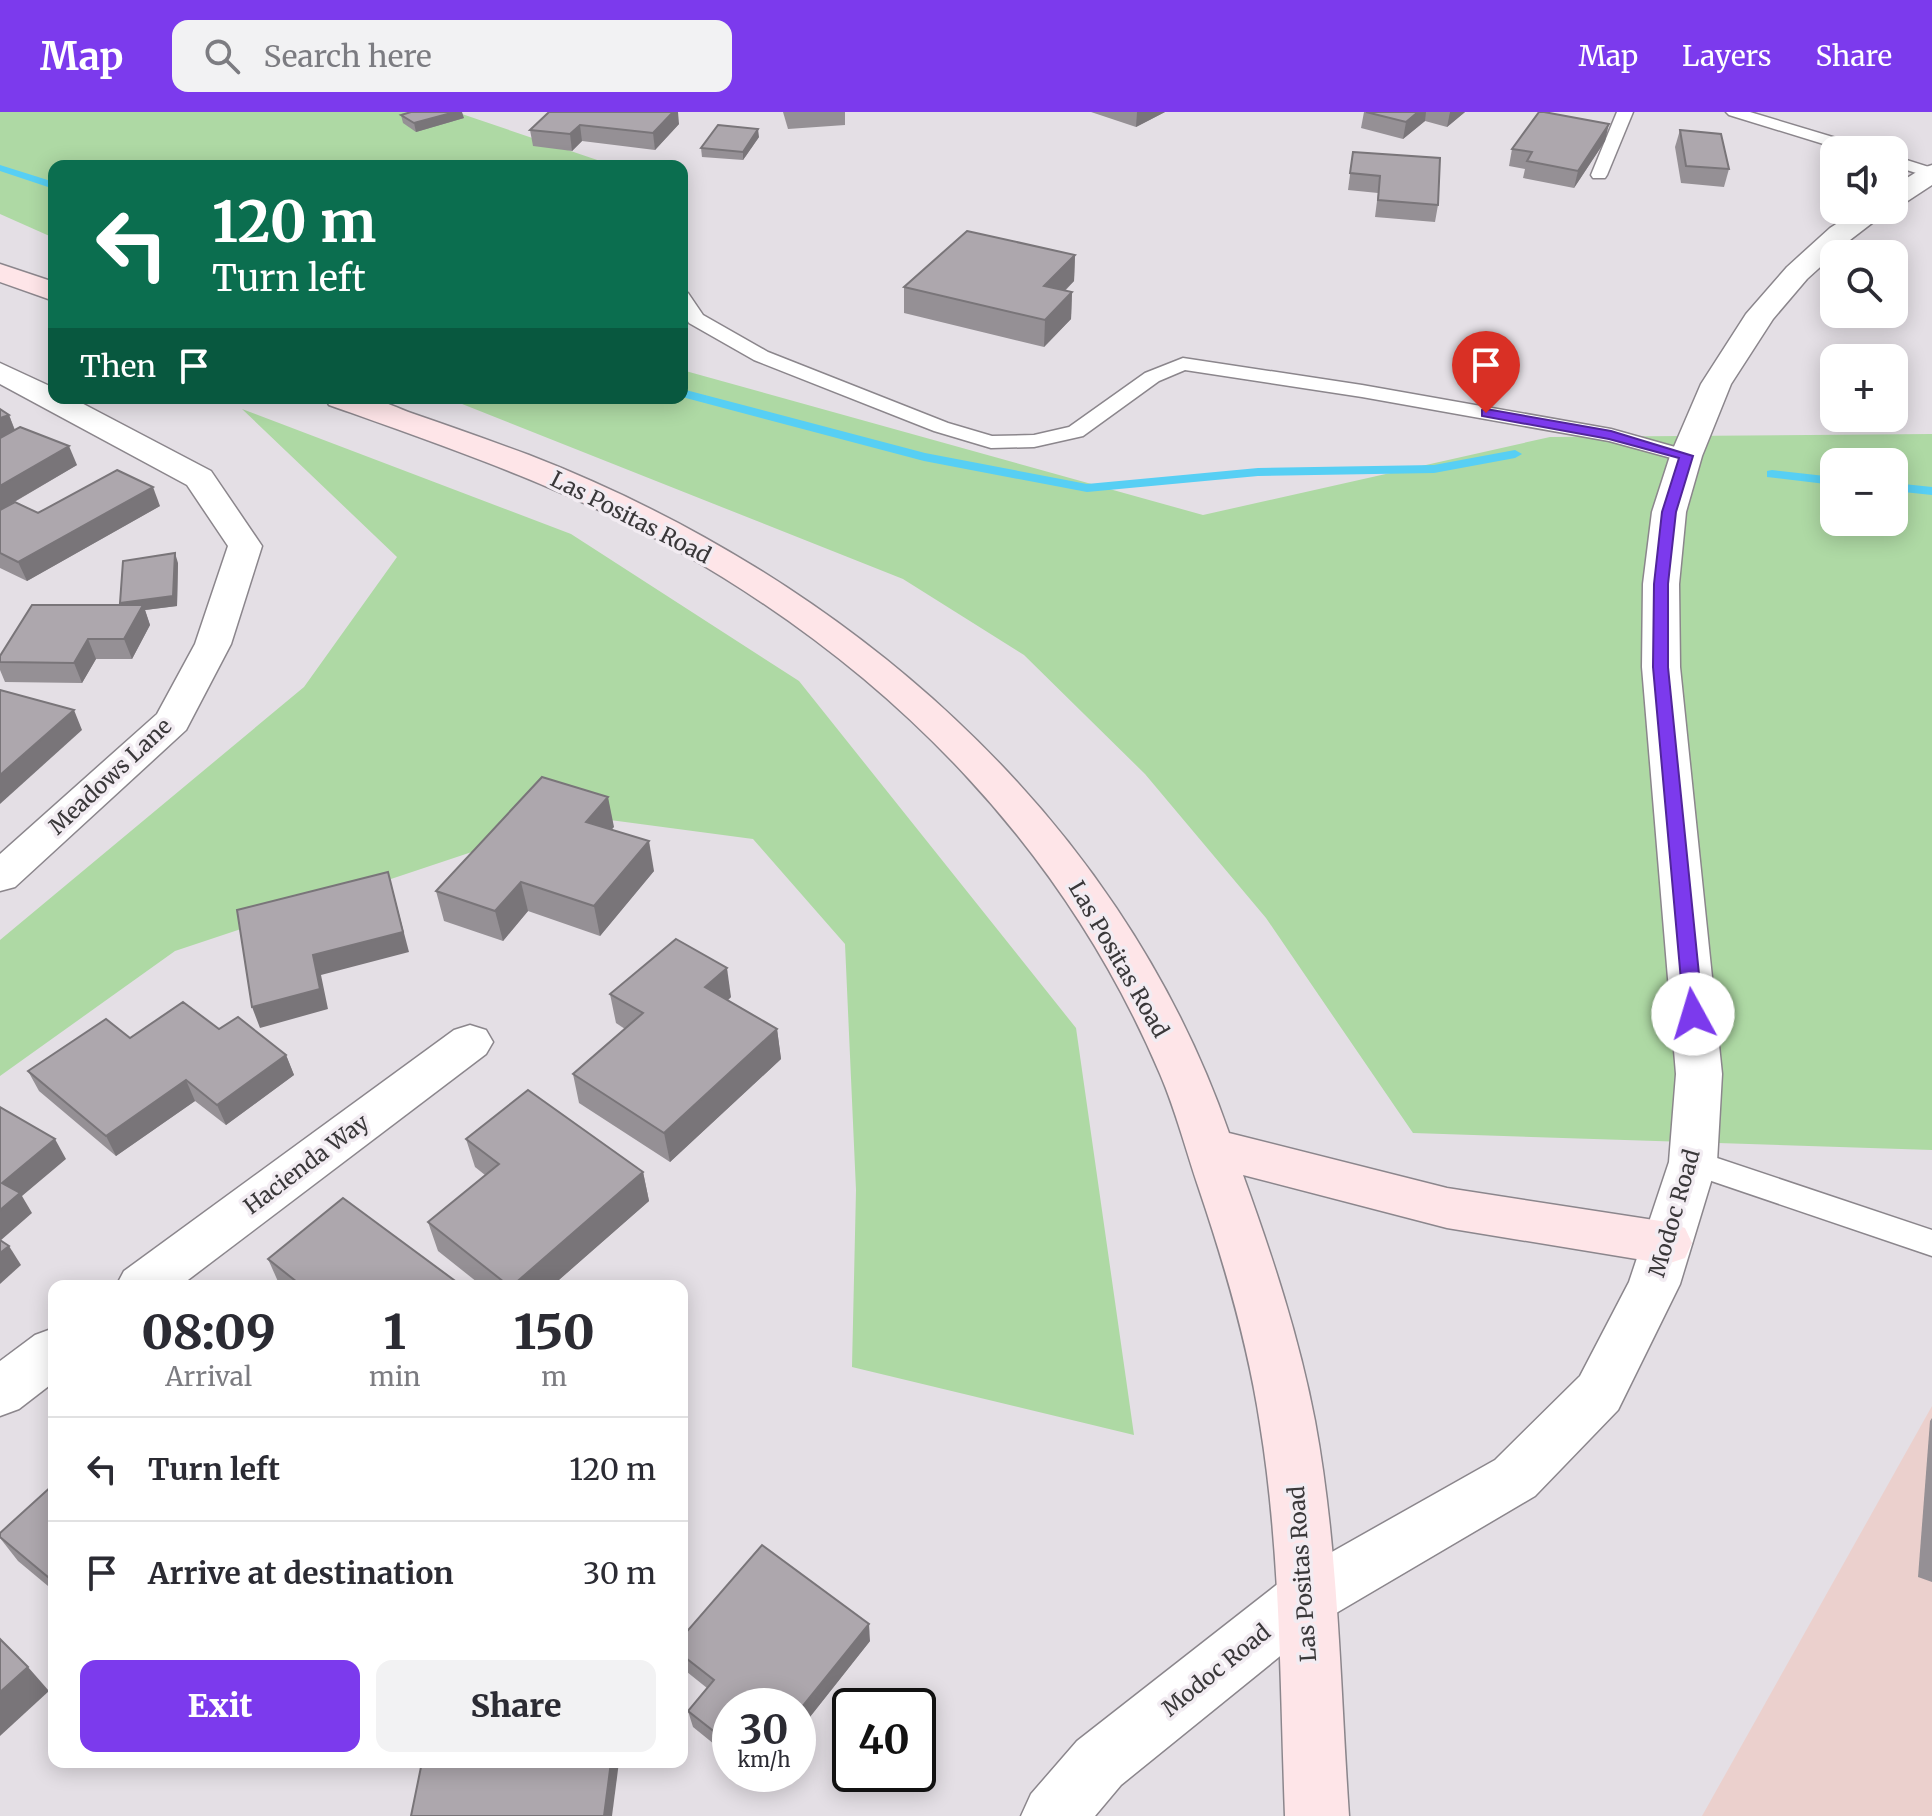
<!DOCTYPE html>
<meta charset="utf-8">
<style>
body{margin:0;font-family:Merriweather,serif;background:#f2f2f3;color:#2b2b33;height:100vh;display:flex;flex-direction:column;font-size:30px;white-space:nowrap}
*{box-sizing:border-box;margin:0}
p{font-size:26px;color:#7c7c81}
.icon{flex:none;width:44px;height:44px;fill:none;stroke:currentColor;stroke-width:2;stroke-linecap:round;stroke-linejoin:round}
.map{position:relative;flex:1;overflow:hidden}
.drawer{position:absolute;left:48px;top:1168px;width:640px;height:488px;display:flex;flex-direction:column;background:#fff;border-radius:16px;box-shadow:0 4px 20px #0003}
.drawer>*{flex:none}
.top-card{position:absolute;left:48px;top:48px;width:640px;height:244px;border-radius:16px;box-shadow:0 4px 20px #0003;background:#0b6e4f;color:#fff;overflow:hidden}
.buttons{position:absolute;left:1820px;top:24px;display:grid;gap:16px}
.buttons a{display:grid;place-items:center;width:88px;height:88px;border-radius:16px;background:#fff;box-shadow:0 4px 20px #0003;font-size:40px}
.speed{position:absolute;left:712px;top:1576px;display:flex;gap:16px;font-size:40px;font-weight:700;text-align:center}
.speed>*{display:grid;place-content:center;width:104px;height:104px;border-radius:50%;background:#fff;box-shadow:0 4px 20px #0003;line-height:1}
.speed small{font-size:20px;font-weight:400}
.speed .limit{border:4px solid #111;border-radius:12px;background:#fff;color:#111}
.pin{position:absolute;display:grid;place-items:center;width:68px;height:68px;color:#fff;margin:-82px -34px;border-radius:50% 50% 50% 0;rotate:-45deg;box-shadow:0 0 8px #0007}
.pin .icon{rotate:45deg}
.me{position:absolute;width:88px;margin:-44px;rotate:354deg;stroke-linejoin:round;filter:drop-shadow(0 0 6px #0008)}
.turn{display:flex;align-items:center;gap:28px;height:168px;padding:0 32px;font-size:36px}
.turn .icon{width:104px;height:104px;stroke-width:2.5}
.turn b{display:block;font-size:56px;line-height:68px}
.then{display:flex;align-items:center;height:76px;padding:0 32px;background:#0003;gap:16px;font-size:30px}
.eta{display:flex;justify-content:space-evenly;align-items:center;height:136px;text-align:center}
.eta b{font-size:48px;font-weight:800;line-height:56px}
.button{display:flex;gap:16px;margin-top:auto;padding:16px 32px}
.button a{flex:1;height:92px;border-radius:16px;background:#7c3aed;color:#fff;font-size:32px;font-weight:800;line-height:92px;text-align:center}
.button a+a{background:#f2f2f3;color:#2b2b33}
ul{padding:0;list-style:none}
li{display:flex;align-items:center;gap:24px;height:104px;padding:0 32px;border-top:2px solid #e1e1e2}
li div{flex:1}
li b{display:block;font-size:30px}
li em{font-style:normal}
header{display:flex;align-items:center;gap:48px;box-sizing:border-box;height:112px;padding:0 40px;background:#7c3aed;color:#fff}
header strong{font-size:38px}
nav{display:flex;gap:44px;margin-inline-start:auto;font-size:28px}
.search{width:560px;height:72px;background:#f2f2f3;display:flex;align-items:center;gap:20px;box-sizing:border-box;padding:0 28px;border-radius:16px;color:#7c7c81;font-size:30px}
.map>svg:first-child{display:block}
</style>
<header>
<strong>Map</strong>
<div class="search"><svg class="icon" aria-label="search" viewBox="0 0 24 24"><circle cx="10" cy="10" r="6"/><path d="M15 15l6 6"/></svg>Search here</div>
<nav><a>Map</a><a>Layers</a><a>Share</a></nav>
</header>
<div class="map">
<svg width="1932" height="1704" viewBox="0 0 1932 1704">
<rect width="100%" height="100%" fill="#e4dfe5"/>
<path fill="#ebd0cd" d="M1932 1294V1704H1702Z"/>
<g fill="#aed9a4" fill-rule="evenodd">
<path d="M0 0H456L615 54H54V126L0 102Z"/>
<path d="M682 258 1203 403 1550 325 1932 322V1038L1413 1021 1266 806 1145 662 1024 543 903 467 447 286H682ZM1834 350H1894V410H1834Z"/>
<path d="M242 297 571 422 799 569 1076 916 1134 1323 852 1255 856 1078 845 832 753 727 580 704 175 839 0 964V828L304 575 397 445Z"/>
</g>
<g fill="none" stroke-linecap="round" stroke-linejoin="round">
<g fill="#57cff4" fill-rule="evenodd">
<path d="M0 53 54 70V77L0 59Z"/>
<path d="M682 277 925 341 1087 372 1258 356 1434 353 1515 338 1522 342 1515 346 1434 361 1258 364 1087 380 924 349 682 285Z"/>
<path d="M1772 358 1834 365V373L1767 365V359Z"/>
<path d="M1894 371 1932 375V383L1894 379Z"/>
</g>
<defs>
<g id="service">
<path d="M1617 0H1633L1607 63 1605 66H1593L1591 63Z"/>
<path d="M1726 0H1750L1866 35 1868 38H1843L1729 3Z"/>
<path d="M1894 44 1932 56V66L1894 54Z"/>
<path d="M682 180 688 181 703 203 768 240 948 311 992 324 1034 323 1069 315 1145 261 1183 246 1362 273 1611 317 1693 340 1696 344 1686 350 1609 329 1362 285 1185 258 1159 269 1083 324 1034 335 991 336 934 319 754 248 689 211 682 199Z"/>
<path d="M1693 1038 1932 1118V1144L1682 1059 1678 1050 1682 1041Z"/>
</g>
<g id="minor">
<path d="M0 251 54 276V286H72L211 359 262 434 231 532 186 618 15 775 0 779V742L157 602 195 532 228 434 187 373 0 272Z"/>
<path d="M470 913 486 918 493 930 486 942 180 1174H116L124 1159 454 918Z"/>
<path d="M54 1216V1270L19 1297 0 1304V1249L35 1223Z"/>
</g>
<g id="tertiary">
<path d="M1932 53V73L1903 92 1894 94V74L1923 56Z"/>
<path d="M1858 98H1889L1850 128 1807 167 1773 207 1731 272 1702 344 1686 400 1679 472 1680 555 1722 962 1717 1050 1680 1172 1618 1298 1535 1384 1326 1507 1121 1673 1095 1704H1021L1031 1682 1077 1629 1284 1467 1495 1348 1580 1264 1629 1170 1669 1050 1676 962 1642 555 1643 472 1652 400 1670 344 1701 272 1746 202 1787 155 1830 116Z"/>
</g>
<g id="secondary">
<path d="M0 152 54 170V189L0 170Z"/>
<path d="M325 286C338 286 354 284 367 286 383 288 399 297 414 302 452 315 491 329 529 343 841 464 1117 698 1229 1021L1447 1076 1667 1110 1685 1116 1692 1131 1685 1146 1667 1152 1447 1116 1243 1063C1272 1143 1299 1225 1315 1309 1339 1439 1340 1573 1349 1704H1285C1280 1574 1281 1441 1260 1312 1248 1232 1225 1154 1199 1077 1186 1039 1176 999 1160 962 1064 736 894 562 682 441 570 377 450 336 329 293Z"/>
</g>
</defs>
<use href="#service" stroke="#8b868c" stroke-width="3"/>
<use href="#minor" stroke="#8b868c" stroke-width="3"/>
<use href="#tertiary" stroke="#8b868c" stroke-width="3"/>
<use href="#secondary" stroke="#8b868c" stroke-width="3"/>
<use href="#service" fill="#fff" fill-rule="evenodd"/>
<use href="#minor" fill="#fff" fill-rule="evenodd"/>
<use href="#tertiary" fill="#fff" fill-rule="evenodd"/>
<use href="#secondary" fill="#fee5e8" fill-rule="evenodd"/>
</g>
<g fill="#959095">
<path d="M549 0 679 12 655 38 582 29 572 39 533 34 530 18Z"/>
<path d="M783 0H845V13L788 17Z"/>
<path d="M1091 0H1165L1136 15Z"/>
<path d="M1364 0H1465L1447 15 1425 9 1403 27 1361 16Z"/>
<path d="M401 3 464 6 416 20 403 11Z"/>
<path d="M1680 18 1729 57 1724 75 1681 71 1675 35Z"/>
<path d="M759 25 743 48 702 45 701 36Z"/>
<path d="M1605 29 1574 76 1523 66 1525 57 1509 54 1512 37Z"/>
<path d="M1353 40 1438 93 1435 110 1375 105 1378 81 1348 78Z"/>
<path d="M1075 143 1074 169 1065 179 1072 180 1071 207 1044 235 904 201V175Z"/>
<path d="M0 297 9 303 15 318 77 353 6 395 38 401 160 394 27 469 0 456Z"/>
<path d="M178 451 177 494 145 498 150 513 132 547H96L82 571 5 570 0 558V544L121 493 120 491Z"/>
<path d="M614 715 611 717 654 759 600 824 528 799 503 829 444 809 436 779Z"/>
<path d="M610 882 731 885 728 888 777 917 781 947 670 1050 579 991 573 962 625 917 616 911Z"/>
<path d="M219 917 286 943 294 963 226 1013 195 989 116 1044 39 979 28 959 130 926Z"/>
<path d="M466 1027 643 1060 649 1089 552 1174H482L438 1139 428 1110 485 1063 475 1055Z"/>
<path d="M268 1147 462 1174H280Z"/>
<path d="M1932 1306V1470L1918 1465 1930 1309Z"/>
<path d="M54 1372V1479L18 1449 0 1426V1421Z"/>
<path d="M682 1525 870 1529 798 1620V1594H730V1645L693 1615 688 1599 707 1576 682 1556Z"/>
<path d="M751 1662H764L759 1669Z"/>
</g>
<g fill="#797579">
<path d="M455 0H462L464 6 416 20 414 11Z"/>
<path d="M673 0H678L679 12 655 38 653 21Z"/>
<path d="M1137 0H1165L1136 15Z"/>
<path d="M1418 0H1426L1425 9 1403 27 1406 10Z"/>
<path d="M1450 0H1465L1447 15Z"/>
<path d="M1609 12 1605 29 1574 76 1578 59Z"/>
<path d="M580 13 582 29 572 39 570 22Z"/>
<path d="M758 17 759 25 743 48V40Z"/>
<path d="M1075 143 1074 169 1043 200 1044 174Z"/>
<path d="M1072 180 1071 207 1044 235 1045 208Z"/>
<path d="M9 303 16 322 0 329V306Z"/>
<path d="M69 334 77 353 0 398V374Z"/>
<path d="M153 375 160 394 27 469 18 450Z"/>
<path d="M175 441 178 451 177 494 145 498 150 513 132 547 124 527V502L120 491Z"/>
<path d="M88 527 96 547 82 571 74 551Z"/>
<path d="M74 598 82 618 0 692V663Z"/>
<path d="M608 685 614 715 592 739 586 710Z"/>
<path d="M649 729 654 759 600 824 594 794Z"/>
<path d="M388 760 409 840 321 863 328 897 260 916 252 895 313 843Z"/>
<path d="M521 770 528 799 503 829 495 799Z"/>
<path d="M727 856 731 885 710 904 705 875Z"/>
<path d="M777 917 781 947 670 1050 664 1021Z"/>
<path d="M286 943 294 963 226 1013 217 993Z"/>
<path d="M186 968 195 989 116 1044 106 1024Z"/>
<path d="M55 1027 66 1047 22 1084 32 1101 0 1129V1098L2 1071Z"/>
<path d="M643 1060 649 1089 552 1174H512Z"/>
<path d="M9 1134 21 1153 0 1172V1141Z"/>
<path d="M869 1512 870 1529 798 1620V1600Z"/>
<path d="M28 1555 49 1579 0 1624V1580Z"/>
<path d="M611 1650H619L612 1704H604Z"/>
<path d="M758 1662H764L759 1669Z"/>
</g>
<g fill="#ada7ad" stroke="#797579" stroke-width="2">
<path d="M411 0H455L414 11 401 3Z"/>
<path d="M549 0H673L653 21 580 13 570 22 530 18Z"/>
<path d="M1366 0H1418L1406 10Z"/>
<path d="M1539 0H1544L1609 12 1578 59 1527 49 1532 40 1512 37Z"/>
<path d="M718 13 758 17 743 40 701 36Z"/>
<path d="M1680 18 1721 22 1729 57 1686 54Z"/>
<path d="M1353 40 1440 46 1438 93 1378 88 1380 64 1350 61Z"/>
<path d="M967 119 1075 143 1044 174 1072 180 1045 208 904 175Z"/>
<path d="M0 297 9 303 0 306Z"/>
<path d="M20 315 69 334 0 374V326Z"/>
<path d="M117 358 153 375 18 450 0 441V398L15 390 38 401Z"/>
<path d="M175 441 173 484 120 491 123 449Z"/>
<path d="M32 493H143L124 527H88L74 551 0 550V544Z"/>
<path d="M0 578 74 598 0 663Z"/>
<path d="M542 665 608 685 586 710 649 729 594 794 521 770 495 799 436 779Z"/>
<path d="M388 760 403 820 313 843 320 877 252 895 237 798Z"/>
<path d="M676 827 727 856 705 875 777 917 664 1021 573 962 643 901 610 882Z"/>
<path d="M183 890 219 917 238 905 286 943 217 993 186 968 106 1024 28 959 106 907 130 926Z"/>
<path d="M528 978 643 1060 512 1174H509L428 1110 499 1052 466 1027Z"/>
<path d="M0 995 55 1027 2 1071 20 1081 0 1098Z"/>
<path d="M343 1086 462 1174H302L268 1147Z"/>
<path d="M0 1128 9 1134 0 1141Z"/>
<path d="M54 1372V1470L0 1425V1421Z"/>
<path d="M762 1433 869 1512 798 1600V1594H730V1632L688 1599 714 1568 682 1543V1525Z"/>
<path d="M0 1527 28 1555 0 1580Z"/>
<path d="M422 1650H611L604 1704H411Z"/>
</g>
<path fill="#7c3aed" stroke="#51269a" stroke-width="2" d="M1486 297 1611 319 1693 344 1676 400 1668 472V555L1703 902 1700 906H1687L1684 902 1653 555 1654 472 1662 400 1679 346 1609 327 1482 304V298Z"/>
<g text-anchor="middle" stroke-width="7" stroke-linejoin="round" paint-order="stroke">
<g font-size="22" fill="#3a383a" stroke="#f2ecf2">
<text transform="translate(631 405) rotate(27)" y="8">Las Positas Road</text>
<text transform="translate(110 664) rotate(-43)" y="8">Meadows Lane</text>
<text transform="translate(1119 847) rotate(60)" y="8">Las Positas Road</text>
<text transform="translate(306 1052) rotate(-37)" y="8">Hacienda Way</text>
<text transform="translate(1674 1101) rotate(-74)" y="8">Modoc Road</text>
<text transform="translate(1302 1462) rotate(-94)" y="8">Las Positas Road</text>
<text transform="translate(1216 1558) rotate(-39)" y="8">Modoc Road</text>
</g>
</g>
</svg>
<div class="buttons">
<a><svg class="icon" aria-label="sound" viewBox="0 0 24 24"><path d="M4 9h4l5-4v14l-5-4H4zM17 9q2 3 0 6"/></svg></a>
<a><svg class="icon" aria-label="search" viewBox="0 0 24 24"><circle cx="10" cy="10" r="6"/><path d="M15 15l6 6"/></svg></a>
<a>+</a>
<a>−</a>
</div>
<div class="speed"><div>30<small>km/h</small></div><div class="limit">40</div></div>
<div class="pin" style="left:1486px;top:301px;background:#d93025"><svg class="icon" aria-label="arrive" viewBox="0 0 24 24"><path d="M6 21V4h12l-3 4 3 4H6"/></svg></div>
<svg class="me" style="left:1693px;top:902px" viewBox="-20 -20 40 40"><circle r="19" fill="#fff"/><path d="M0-13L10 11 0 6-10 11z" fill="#7c3aed"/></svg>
<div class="top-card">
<div class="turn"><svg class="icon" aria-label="left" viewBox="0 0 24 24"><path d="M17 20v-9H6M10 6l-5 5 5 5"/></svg><div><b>120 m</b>Turn left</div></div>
<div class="then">Then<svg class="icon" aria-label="arrive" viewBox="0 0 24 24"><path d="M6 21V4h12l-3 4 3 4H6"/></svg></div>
</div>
<section class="drawer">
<div class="eta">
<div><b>08:09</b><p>Arrival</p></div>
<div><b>1</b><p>min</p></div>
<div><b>150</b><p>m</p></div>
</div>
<ul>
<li><svg class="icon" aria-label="left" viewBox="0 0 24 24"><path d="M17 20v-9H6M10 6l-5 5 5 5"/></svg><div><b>Turn left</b></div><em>120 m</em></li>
<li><svg class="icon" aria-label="arrive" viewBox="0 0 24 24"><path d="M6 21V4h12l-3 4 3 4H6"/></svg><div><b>Arrive at destination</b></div><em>30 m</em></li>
</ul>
<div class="button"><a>Exit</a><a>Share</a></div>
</section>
</div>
